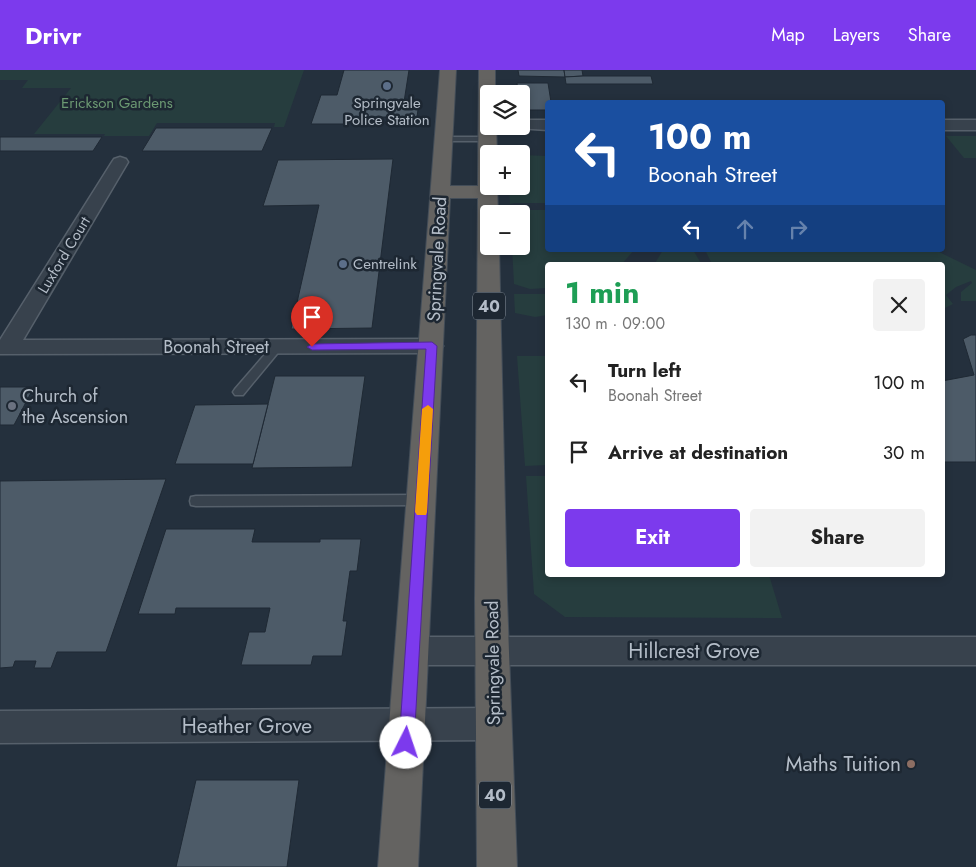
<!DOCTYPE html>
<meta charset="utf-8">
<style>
body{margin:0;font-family:Jost,sans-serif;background:#f2f2f2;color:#222;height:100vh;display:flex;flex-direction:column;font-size:19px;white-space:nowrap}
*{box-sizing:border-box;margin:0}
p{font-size:16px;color:#767676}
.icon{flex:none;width:28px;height:28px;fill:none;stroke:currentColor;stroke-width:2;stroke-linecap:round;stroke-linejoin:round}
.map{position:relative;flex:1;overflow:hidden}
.panel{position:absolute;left:545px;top:192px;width:400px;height:315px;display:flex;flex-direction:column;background:#fff;border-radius:5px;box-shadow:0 2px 8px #0003}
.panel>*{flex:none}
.hud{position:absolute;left:545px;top:30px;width:400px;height:152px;border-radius:5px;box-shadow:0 2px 8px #0003;background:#1a4fa0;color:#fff;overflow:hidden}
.controls{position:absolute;left:480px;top:15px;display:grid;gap:10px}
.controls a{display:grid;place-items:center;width:50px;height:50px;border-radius:5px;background:#fff;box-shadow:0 2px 8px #0003;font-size:25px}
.pin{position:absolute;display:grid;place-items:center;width:42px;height:42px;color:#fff;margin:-51px -21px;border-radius:50% 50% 50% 0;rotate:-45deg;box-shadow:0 0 5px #0007}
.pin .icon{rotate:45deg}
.me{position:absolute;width:55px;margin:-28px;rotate:4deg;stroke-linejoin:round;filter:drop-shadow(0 0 4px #0008)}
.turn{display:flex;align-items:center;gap:18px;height:105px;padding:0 20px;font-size:22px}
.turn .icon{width:65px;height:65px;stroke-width:2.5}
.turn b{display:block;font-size:35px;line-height:42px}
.lanes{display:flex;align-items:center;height:48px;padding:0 20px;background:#0003;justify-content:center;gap:25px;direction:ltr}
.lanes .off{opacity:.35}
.round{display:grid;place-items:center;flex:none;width:52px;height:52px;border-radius:5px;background:#f2f2f2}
.summary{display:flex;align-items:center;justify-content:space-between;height:85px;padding:0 20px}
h1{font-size:30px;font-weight:700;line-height:38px;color:#1e9e55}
.cta{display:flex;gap:10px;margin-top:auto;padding:10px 20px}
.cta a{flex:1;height:58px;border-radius:5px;background:#7c3aed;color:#fff;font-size:20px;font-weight:700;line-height:58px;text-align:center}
.cta a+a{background:#f2f2f2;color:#222}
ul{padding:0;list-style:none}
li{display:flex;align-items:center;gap:15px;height:70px;padding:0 20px}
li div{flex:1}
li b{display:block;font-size:19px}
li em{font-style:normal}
header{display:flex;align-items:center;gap:30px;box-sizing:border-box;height:70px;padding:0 25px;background:#7c3aed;color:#fff}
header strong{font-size:24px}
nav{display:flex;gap:28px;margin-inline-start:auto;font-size:18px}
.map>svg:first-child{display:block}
</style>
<header>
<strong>Drivr</strong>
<nav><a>Map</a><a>Layers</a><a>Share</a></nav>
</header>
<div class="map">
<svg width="976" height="797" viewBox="0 0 976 797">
<rect width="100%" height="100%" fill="#24303d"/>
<g fill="#263d3e">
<path d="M0 0H304L284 57H274L275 53H157L149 66H104L105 64H34L71 18H22L28 10H0Z"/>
<path d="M946 66H976V88H964Z"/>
<path d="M521 85 547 86V133H515L510 134 509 116H521Z"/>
<path d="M517 140H547L548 180H634L621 195H548L547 218 530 219 514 214 512 176H521V144L510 143Z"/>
<path d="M663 180H693L702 195H654Z"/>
<path d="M705 180H935L976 200V231H961V222L972 213 971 211 956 217 946 225 953 234 943 239 942 195H717L711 192Z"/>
<path d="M514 224H547V245L535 247 515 243Z"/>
<path d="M517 286H547V395L525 396Z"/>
<path d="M526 406H547L548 505H769L782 548 565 547 534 524Z"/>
</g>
<g fill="#4d5b68" stroke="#1f2934">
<path d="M344 0H409L404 32H419L417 47H375L374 51H347L346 54H311L321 25H337Z"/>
<path d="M518 0H564L565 7 519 6Z"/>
<path d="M564 0H582L583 6 565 7Z"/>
<path d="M583 6H651L653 14H566L565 7Z"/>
<path d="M517 13H548L551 32H548V40H521V24H518Z"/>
<path d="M156 58H272L262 81H142Z"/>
<path d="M0 67H102L93 81H0Z"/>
<path d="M393 89 372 258 291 259 319 135 263 136 278 90Z"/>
<path d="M971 265H976V392H942V311L974 305 963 269Z"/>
<path d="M275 306H365L352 397 252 398Z"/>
<path d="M0 317H34L14 355H0Z"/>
<path d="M268 334 253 394H175L195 335Z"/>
<path d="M166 409 106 582H57L51 598H34L36 591H15L13 597 0 598V411Z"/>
<path d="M166 459H255L252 472H320V469H361L357 501H350L343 551H347L342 586H313L311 595H241L249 562H265L270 538H176L175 544H138Z"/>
<path d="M196 710H299L287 797H176Z"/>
</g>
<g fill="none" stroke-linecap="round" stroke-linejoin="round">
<defs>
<g id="service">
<path d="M441 67H486L490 69 486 71H444L440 69Z"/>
<path d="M277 273 282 277 281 279 243 325H235L233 322 235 319 273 275Z"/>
<path d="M422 425 427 426 428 430 427 434 422 435 196 436 191 435 190 431 191 427 196 426Z"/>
</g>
<g id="minor">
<path d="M521 50H548V60L516 58 514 56H521Z"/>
<rect x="942" y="50" width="34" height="10"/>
<path d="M120 87 126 89 128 92 23 270 432 269 440 271 443 276 440 281 432 283 0 284V270L112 92 114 89Z"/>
<path d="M412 567H976V595H412L401 591 397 581 401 571Z"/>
<path d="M494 638 505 643 510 654 505 665 494 670 0 673V641Z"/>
</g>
<path id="trunk" d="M440 0H456L450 116H478L479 0H495V24H489V56H496L497 84H489V116H497L498 144H489V176H499L507 529 517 797H477L475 529 478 128H450L418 797H378Z"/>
</defs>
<use href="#service" stroke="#56606b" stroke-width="3"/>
<use href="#minor" stroke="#56606b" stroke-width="3"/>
<use href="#trunk" stroke="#434d58" stroke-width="2"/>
<use href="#service" fill="#38424d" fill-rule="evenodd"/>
<use href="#minor" fill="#38424d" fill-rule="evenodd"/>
<use href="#trunk" fill="#646361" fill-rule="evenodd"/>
</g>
<path fill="#7c3aed" stroke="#51269a" d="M432 272 437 276 414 673 411 678 406 680 401 678 399 673 426 279 312 280 307 277 312 274Z"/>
<path fill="#f59e0b" d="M428 335 433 339 427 442 426 445H417L415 442 422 339Z"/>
<g fill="#5c6f8a" stroke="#1d2732" stroke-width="2">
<circle cx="387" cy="16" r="5"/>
<circle cx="343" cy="194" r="5"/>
</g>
<circle fill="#6b7280" stroke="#1d2732" stroke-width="2" cx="12" cy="336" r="5"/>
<circle fill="#8d6e63" stroke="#1d2732" stroke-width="2" cx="911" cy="694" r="5"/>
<g text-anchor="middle" stroke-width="5" stroke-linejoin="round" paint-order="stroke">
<g font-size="15" fill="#6b9872" stroke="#1d2732">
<text x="117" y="38">Erickson Gardens</text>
</g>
<g font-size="15" fill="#b4bdc8" stroke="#1d2732">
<text x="387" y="38">Springvale<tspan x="387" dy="17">Police Station</tspan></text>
<text x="353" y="199" text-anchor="start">Centrelink</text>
</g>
<g font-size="15" fill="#b4bdc8" stroke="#1d2732">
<text transform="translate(64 185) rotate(-59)" y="5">Luxford Court</text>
</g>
<g fill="#1d2732" stroke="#87909b" stroke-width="1">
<rect x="473" y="222.5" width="32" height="27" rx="4"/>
<rect x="479" y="711.5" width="32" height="27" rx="4"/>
</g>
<g font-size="16" font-weight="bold" fill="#b4bdc8">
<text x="489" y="242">40</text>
<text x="495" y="731">40</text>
</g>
<g font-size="18" fill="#b4bdc8" stroke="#1d2732">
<text transform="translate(437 189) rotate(-87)" y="6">Springvale Road</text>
<text x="216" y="283">Boonah Street</text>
<text transform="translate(493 593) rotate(-91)" y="6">Springvale Road</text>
</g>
<g font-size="18" fill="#b4bdc8" stroke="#1d2732" text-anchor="start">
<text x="22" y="332">Church of<tspan x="22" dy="21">the Ascension</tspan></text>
</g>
<g font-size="21" fill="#b4bdc8" stroke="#1d2732">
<text x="694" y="588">Hillcrest Grove</text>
<text x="247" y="663">Heather Grove</text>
</g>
<g font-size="21" fill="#b4bdc8" stroke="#1d2732" text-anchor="end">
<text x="901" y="701">Maths Tuition</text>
</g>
</g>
</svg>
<div class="controls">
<a><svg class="icon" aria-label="layers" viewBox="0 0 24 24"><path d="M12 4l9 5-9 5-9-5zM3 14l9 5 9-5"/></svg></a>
<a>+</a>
<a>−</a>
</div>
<div class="pin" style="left:312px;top:277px;background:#d93025"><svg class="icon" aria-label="arrive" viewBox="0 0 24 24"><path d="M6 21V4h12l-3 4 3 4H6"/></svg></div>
<svg class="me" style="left:406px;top:673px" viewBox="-20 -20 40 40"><circle r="19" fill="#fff"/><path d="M0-13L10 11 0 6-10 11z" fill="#7c3aed"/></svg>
<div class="hud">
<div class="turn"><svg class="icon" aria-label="left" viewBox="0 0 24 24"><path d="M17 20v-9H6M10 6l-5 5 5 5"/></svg><div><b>100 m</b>Boonah Street</div></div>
<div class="lanes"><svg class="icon" aria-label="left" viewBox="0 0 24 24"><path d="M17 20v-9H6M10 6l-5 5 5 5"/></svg><svg class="icon off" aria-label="ahead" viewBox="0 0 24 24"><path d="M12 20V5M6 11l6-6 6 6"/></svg><svg class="icon off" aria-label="right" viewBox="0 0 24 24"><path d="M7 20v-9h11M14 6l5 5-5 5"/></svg></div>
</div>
<section class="panel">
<div class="summary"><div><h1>1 min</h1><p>130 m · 09:00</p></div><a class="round"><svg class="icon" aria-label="close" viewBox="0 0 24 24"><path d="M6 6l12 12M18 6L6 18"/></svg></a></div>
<ul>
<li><svg class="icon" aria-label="left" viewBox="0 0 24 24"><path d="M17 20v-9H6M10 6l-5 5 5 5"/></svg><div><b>Turn left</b><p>Boonah Street</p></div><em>100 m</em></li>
<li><svg class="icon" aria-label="arrive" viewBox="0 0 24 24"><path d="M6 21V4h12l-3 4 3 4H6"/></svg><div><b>Arrive at destination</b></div><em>30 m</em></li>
</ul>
<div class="cta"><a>Exit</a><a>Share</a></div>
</section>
</div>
